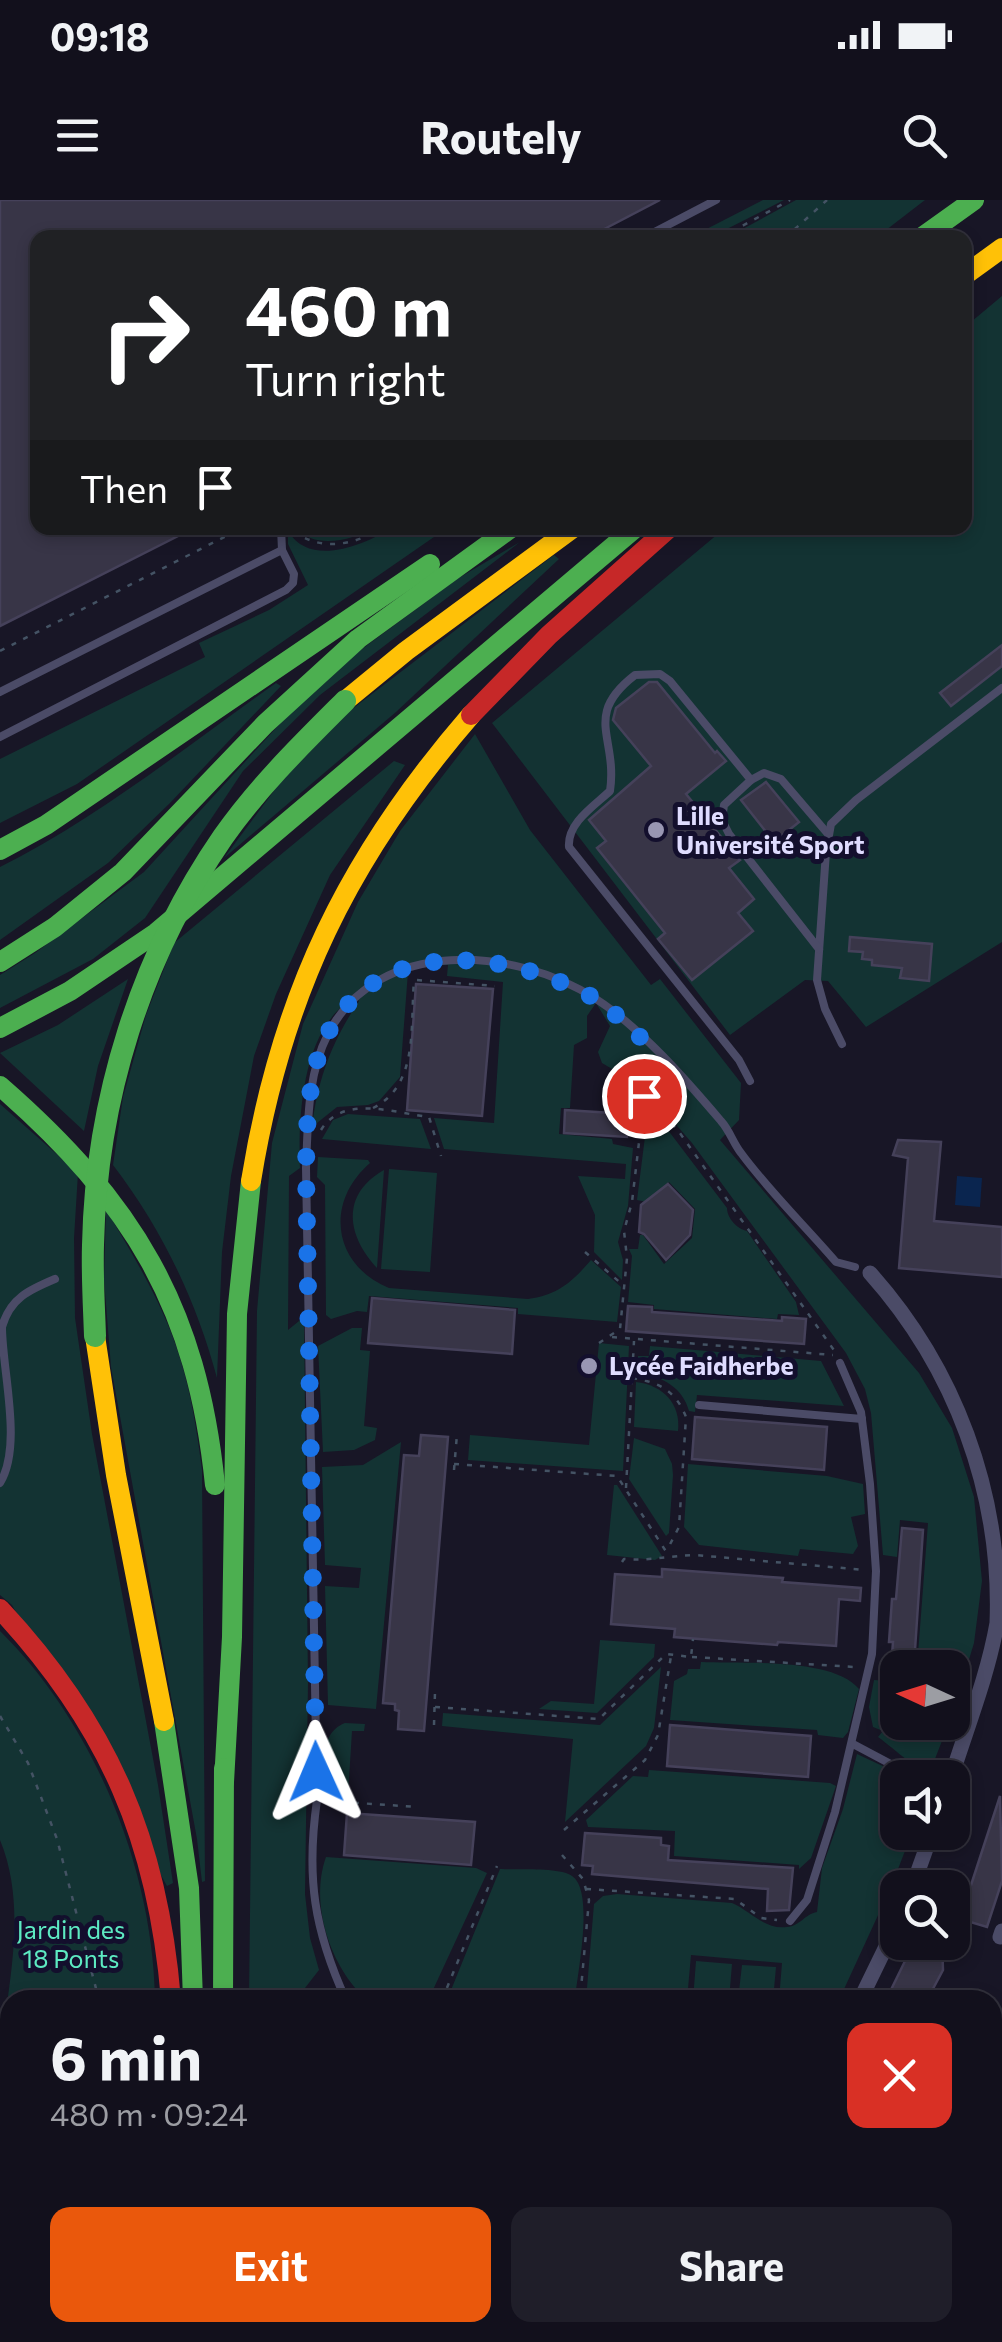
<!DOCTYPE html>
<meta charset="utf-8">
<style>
body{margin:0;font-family:Commissioner,sans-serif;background:#1f1e29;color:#f1f3f6;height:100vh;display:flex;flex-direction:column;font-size:38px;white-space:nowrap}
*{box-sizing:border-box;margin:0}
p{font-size:32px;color:#9c9da3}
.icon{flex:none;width:55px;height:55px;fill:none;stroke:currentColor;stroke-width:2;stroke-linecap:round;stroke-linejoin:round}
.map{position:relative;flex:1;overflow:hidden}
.drawer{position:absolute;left:0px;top:1790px;width:1002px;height:352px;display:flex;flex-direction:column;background:#12101c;border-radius:30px 30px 0 0;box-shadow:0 5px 15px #0003,0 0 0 2px #31303b}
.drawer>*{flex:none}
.top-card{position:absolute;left:30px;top:30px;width:942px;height:305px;border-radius:20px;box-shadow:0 5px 15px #0003,0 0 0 2px #31303b;background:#202124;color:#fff;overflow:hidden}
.needle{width:65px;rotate:274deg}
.tools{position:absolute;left:880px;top:1450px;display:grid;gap:20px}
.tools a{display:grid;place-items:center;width:90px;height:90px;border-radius:20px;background:#12101c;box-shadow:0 5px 15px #0003,0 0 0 2px #31303b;font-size:50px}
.pin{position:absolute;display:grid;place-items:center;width:85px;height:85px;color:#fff;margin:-42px;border:5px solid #fff;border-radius:50%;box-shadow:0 2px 10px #0007}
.me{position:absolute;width:110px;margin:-55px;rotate:359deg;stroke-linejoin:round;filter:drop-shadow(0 0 8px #0008)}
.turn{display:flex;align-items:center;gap:35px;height:210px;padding:0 50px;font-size:45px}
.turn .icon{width:130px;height:130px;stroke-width:2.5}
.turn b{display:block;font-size:70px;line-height:85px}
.then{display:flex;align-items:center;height:95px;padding:0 50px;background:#0003;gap:20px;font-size:38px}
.round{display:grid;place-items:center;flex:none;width:105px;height:105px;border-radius:20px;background:#1f1e29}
.summary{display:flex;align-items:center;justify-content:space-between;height:170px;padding:0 50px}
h1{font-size:60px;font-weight:700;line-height:75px}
.action{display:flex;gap:20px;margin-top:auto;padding:20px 50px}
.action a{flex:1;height:115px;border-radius:20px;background:#ea580c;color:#fff;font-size:40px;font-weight:700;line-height:115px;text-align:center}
.action a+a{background:#1f1e29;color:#f1f3f6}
.status{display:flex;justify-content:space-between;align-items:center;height:70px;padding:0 50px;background:#12101c;direction:ltr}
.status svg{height:28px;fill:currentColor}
header{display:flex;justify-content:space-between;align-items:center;height:130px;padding:0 50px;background:#12101c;font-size:45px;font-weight:700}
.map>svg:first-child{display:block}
</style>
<div class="status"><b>09:18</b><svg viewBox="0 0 49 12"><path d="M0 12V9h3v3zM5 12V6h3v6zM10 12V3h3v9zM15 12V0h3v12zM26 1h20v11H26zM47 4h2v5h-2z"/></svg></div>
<header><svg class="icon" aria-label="menu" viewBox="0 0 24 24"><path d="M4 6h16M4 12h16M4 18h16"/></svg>Routely<svg class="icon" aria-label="search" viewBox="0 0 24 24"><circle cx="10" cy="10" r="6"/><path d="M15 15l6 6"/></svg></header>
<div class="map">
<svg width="1002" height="2142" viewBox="0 0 1002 2142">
<rect width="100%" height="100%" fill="#181626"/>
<g fill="#133333">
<path d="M763 0H784L711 37H691Z"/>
<path d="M796 0H925L877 37H728Z"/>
<path d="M1002 96V742L866 827 828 781 805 780 730 835 492 523 725 328H965V127Z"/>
<path d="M296 328H375C352 340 315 350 296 328Z"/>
<path d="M392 328H447L77 584 0 623V559L205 457 199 443 269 410 308 385 288 344V331C310 368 364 345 392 328Z"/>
<path d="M520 342 320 495 243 571 145 718 93 759 0 808V775L35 753 144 672 320 480 457 379Z"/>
<path d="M554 355 559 359 396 512 224 658 282 580 347 513Z"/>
<path d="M276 483 281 486 170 603 108 663 0 740V667C98 618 187 546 276 483Z"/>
<path d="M475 534 530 630 651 785 660 779 741 883 739 920 720 940 919 1173 952 1228 974 1297 982 1381 974 1443 953 1512 952 1468 917 1467 928 1323 900 1320 897 1357 883 1355 871 1213 865 1189 846 1153 692 943 644 888 602 863 598 852 610 826 596 803 587 816V838L574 845 570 908H561L559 934 612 939 613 944 633 948 628 1006 618 1042 623 1060 622 1080 594 1052 595 1015 578 976 625 979 626 964 444 949 434 918 494 923 503 782 447 776 448 765 417 766 408 772 400 877 379 901 368 905 337 907 312 927C318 878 332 841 359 801L356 797C302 825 298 915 300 968L289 976 288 1130 304 1117 308 1483 305 1694 310 1738 319 1770 305 1788 310 1800H249L257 1111 272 943 303 824 358 702 400 631Z"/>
<path d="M394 561 405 565 330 675 276 794 254 856 231 976 222 1052 217 1178C196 1100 162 1029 113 965L123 897 146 815 174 743Z"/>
<path d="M128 779 98 866 84 931 0 853 58 825Z"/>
<path d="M0 904 78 973 74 1038 75 1118 92 1234 158 1585 173 1683 167 1686 12 1405 0 1395Z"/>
<path d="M649 905 727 1008C727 1018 737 1029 747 1031L796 1102 799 1115 778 1114 777 1119 654 1109V1105L628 1102 632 1056 629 1049H638L640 1035H643L664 1064 692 1038 695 1009 669 982 646 1002 637 1000Z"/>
<path d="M348 914 420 919 431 949 322 939 333 920Z"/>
<path d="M318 957 368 960 370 963C324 1003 333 1065 389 1088L528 1099C558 1095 572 1082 591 1060L621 1087 617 1122 518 1114V1108L369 1096 367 1112 357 1111 331 1119 326 1115 325 985 317 977Z"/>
<path d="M389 969 437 973 430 1072 381 1069Z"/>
<path d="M384 970 377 1068C346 1035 341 994 384 970Z"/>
<path d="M106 1009C133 1056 163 1103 179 1155 191 1192 197 1231 202 1270L205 1681 202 1682 197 1639 111 1167 104 1079Z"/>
<path d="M352 1128H362L360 1150 370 1151 364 1226 377 1228 375 1240 354 1250 323 1252 318 1146Z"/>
<path d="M599 1143 629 1146 623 1271 468 1260 470 1235 589 1245Z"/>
<path d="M650 1146 821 1161 844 1206 697 1195 695 1212 689 1211C683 1188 661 1174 637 1175L638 1156H649Z"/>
<path d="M636 1182C663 1185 681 1204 678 1231L634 1227Z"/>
<path d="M634 1238 665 1249 672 1264 673 1275 669 1333 666 1336 629 1279Z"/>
<path d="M401 1242 376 1509 328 1505 325 1386 359 1388 361 1368 325 1365 322 1267 363 1265Z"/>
<path d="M688 1264 827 1276 863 1284 865 1314 851 1317 858 1346 853 1354 800 1349 798 1356 699 1345 684 1327Z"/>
<path d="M614 1285H617L662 1356 655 1360 607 1355Z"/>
<path d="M0 1431C94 1524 153 1668 155 1800H10V1941L0 1940C0 1912 0 1882 0 1854 8 1786 28 1708 0 1640Z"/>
<path d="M600 1440 655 1444 654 1457 597 1513 539 1509 551 1501 594 1504Z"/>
<path d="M701 1462C740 1464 833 1457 859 1489L848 1532 843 1538 818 1535 817 1530 670 1520 674 1481 687 1474 688 1469H700Z"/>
<path d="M661 1467 654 1528 646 1546 565 1622 573 1539 442 1526 443 1513 600 1525Z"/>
<path d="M874 1480 888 1481 885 1521 949 1523 931 1569C915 1571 894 1548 878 1537L883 1531 873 1527 869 1507Z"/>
<path d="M345 1523 365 1524 364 1531H352L348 1595 334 1588C322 1567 319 1533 345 1523Z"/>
<path d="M857 1554 906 1577 898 1578V1632L912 1633 891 1687 839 1800H779L782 1763 691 1755 687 1800H586L594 1704 603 1696 617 1694 732 1703C751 1711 764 1730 787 1727 800 1726 805 1714 817 1712L822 1668 843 1609Z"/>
<path d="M649 1570 830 1583 836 1586 811 1658 799 1669V1665L674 1656 675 1631 588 1627 586 1620 633 1576 648 1577Z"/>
<path d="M326 1657 476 1668 487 1673 432 1792 411 1791 410 1800H367C331 1768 309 1704 326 1657Z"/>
<path d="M500 1669C517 1670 560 1667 572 1676 595 1691 577 1774 575 1800L458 1791 457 1800H447Z"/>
<path d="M696 1761 732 1764 729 1800H693Z"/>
<path d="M742 1765 776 1767 773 1800H738Z"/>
</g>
<path fill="#0a254f" d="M957 976 982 978 980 1007 955 1005Z"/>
<g fill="#383547" stroke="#45415a" stroke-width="2.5">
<path d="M0 0H660L587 38H38V328H194L0 426Z"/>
<path d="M1002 445V466L951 506 940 493Z"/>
<path d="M649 482H657L715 553 717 551 726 561 686 594 740 660 729 668 754 699 738 713 753 731 692 780 658 739 665 733 597 648 606 641 589 620 651 566 613 520 616 508Z"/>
<path d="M766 582 799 622 774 642 741 600Z"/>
<path d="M850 737 932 744 929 781 900 778 902 768 872 765V760L862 759 863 752 849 751Z"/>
<path d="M416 784 493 789 482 916 407 910Z"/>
<path d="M565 910 628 914 627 937 564 933Z"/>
<path d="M898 940 941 942 934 1021 1002 1027V1077L899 1068 908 958 893 955Z"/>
<path d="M668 984 693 1010 690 1035 666 1060 644 1034 639 1032 641 1005Z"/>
<path d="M372 1098 515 1110 512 1154 368 1143Z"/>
<path d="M628 1106 652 1107V1112L782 1121V1117L806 1119 804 1144 626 1131Z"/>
<path d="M695 1217 827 1227 824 1270 692 1259Z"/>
<path d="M421 1235 448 1237 424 1531 398 1529 399 1511 395 1510V1504L383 1503 404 1255 419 1256Z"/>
<path d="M902 1328 923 1330 914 1465 891 1468 893 1442H889L892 1399H896Z"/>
<path d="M662 1369 783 1378 782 1382 861 1388 860 1401 839 1399 836 1446 778 1442 777 1445 674 1437 675 1429 611 1424 615 1374 662 1377Z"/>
<path d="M670 1525 811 1536 808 1577 667 1566Z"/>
<path d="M1000 1596 1002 1681 987 1727 960 1719Z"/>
<path d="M347 1613 475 1622 471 1665 344 1655Z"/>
<path d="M585 1633 661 1638V1645L669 1646 668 1660 793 1668 789 1710 767 1711 768 1689 592 1674 593 1666 582 1665Z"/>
<path d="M925 1742H942L943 1770 927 1800H886L905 1761 921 1758Z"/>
</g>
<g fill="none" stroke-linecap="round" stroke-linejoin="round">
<g stroke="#445364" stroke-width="2.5" stroke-dasharray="5 8" stroke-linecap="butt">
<path d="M720 38 790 0"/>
<path d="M785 38 827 0"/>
<path d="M294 331C320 352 355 345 382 328"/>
<path d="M0 451 242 328"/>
<path d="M417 780 495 786"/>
<path d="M644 896 677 929 836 1153"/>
<path d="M373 908C419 885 410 827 414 781"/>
<path d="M321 930C343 894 394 913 429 917L441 956"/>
<path d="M585 1052 623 1085"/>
<path d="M612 1137 833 1155"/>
<path d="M599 1143 620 1129 627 1058 624 1031 632 1002 649 857"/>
<path d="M632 1178C659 1182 676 1191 686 1217L679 1327 667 1350"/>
<path d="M454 1264 617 1276 669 1356"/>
<path d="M454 1270 457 1234"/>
<path d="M626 1288 634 1141"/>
<path d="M622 1362 624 1359C649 1361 669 1356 695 1355L865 1370"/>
<path d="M692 1457 854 1467"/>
<path d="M435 1507 599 1519 666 1454 691 1457 693 1439"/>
<path d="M0 1516 28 1563 57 1639 99 1800"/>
<path d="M434 1525 435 1492"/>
<path d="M328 1601 417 1607"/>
<path d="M564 1630 645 1560 658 1535 671 1456"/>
<path d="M562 1655 583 1679 589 1700 580 1800"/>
<path d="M586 1689 735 1699 761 1718 777 1720"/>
<path d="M442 1800 497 1666"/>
</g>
<g stroke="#4b4b67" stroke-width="8">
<path d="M643 38 716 0"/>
<path d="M281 328 282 350"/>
<path d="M0 492 282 350 294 374 293 383 286 390 0 537"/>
<path d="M751 580 764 573 781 579 828 634"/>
<path d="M842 844 825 809 817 780 826 652 831 624 856 600 1002 488"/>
<path d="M750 881 739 860 569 647C567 623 594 606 610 591 618 537 582 516 635 475L660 474 670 481 751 580 724 605 722 620 729 634 819 749"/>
<path d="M699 1205 862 1219"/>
<path d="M0 1283C23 1246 2 1170 2 1127 10 1098 29 1090 55 1079"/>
<path d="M853 1544 917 1578"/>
<path d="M790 1721 807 1700 835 1612 872 1454 876 1371 870 1284 861 1212 840 1163"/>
<path d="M346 1800C314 1730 306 1677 317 1600L306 968C308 924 307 875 328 834 378 736 516 747 596 799 641 828 687 881 721 921 730 931 733 943 741 953 769 991 805 1026 836 1062L855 1067"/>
<path d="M0 2080 10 2078"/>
<path d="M443 2132 458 2142"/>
</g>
<g stroke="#4b4b67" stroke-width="15">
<path d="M870 1073C954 1167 1002 1292 997 1423 988 1475 967 1527 951 1578"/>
<path d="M912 1688 932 1632"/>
<path d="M1000 1737 1002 1731"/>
<path d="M860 1800 898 1722"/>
<path d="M992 2033 1000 2003"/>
<path d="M992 2054 1002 2037"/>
<path d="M992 2111 1002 2117"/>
<path d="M618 2132 619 2142"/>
<path d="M134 2142 135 2132"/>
<path d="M227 2142V2132"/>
<path d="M935 2142 940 2132"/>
</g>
<g stroke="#4caf50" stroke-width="20">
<path d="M921 38 974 0"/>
<path d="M0 650 46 625 430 364"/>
<path d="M0 762 55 727 123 672 265 524 358 439 511 328"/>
<path d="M0 828 70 791 156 733 635 328"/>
<path d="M0 886C133 1002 197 1107 215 1285"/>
<path d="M164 1521 189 1688 193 1800"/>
<path d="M224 1582 232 1437 237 1114 251 981"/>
<path d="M223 1800 224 1568"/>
<path d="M1000 2003 1002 1991"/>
<path d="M0 2065 10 2064"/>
<path d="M0 2091 10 2090"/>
<path d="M161 2142 162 2132"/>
</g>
<g stroke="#ffc107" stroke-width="20">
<path d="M965 75 1002 48"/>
<path d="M345 501 406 451 573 328"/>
<path d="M251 981C281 795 348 657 471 515"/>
<path d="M95 1136 116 1275 164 1521"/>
<path d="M201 2132V2142"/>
</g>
<g stroke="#c62828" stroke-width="20">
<path d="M471 515 549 435 669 328"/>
<path d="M0 1409C109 1526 158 1641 171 1800"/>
</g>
<path stroke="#4caf50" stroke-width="22" d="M95 1136C94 1106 92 1075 93 1045 96 900 141 756 223 637 258 587 302 544 345 501"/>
</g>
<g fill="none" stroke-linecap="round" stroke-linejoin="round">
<path stroke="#1a73e8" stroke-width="18" stroke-dasharray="0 32.4" d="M316 1572 306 968C307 924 307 874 328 833 372 750 471 748 550 778 566 784 584 791 598 801 617 814 633 831 650 846L644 896"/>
</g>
<g fill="#9997b3" stroke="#130f2d" stroke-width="4">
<circle cx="656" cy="630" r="10"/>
<circle cx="589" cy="1166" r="10"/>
</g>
<g text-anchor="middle" stroke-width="10" stroke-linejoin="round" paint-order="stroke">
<g font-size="25" font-weight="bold" fill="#dfdcff" stroke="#130f2d" text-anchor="start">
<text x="676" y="625">Lille<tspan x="676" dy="29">Université Sport</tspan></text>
<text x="609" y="1175">Lycée Faidherbe</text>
</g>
<g font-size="25" fill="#5deac2" stroke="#130f2d">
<text x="71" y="1739">Jardin des<tspan x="71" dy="29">18 Ponts</tspan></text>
</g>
</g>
</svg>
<div class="tools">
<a><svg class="needle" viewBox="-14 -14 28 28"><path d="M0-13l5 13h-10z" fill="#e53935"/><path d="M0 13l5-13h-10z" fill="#9c9da3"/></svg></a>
<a><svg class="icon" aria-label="sound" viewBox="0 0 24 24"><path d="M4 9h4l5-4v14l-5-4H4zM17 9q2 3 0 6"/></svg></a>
<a><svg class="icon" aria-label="search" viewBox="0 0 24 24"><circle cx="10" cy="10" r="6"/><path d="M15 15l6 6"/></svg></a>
</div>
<div class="pin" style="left:644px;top:896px;background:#d93025"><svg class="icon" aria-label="arrive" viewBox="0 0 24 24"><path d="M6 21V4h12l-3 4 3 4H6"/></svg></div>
<svg class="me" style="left:316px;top:1572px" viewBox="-20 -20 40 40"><path d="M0-17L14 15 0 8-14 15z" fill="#1a73e8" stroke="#fff" stroke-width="4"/></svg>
<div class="top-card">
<div class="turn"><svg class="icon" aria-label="right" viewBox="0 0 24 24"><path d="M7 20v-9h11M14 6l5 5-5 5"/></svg><div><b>460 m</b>Turn right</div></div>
<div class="then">Then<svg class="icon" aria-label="arrive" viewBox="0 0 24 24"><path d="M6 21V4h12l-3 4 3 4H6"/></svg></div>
</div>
<section class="drawer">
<div class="summary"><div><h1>6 min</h1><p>480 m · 09:24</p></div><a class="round" style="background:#d93025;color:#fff"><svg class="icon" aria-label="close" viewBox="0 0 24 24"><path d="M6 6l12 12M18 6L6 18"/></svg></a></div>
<div class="action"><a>Exit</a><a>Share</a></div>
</section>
</div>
